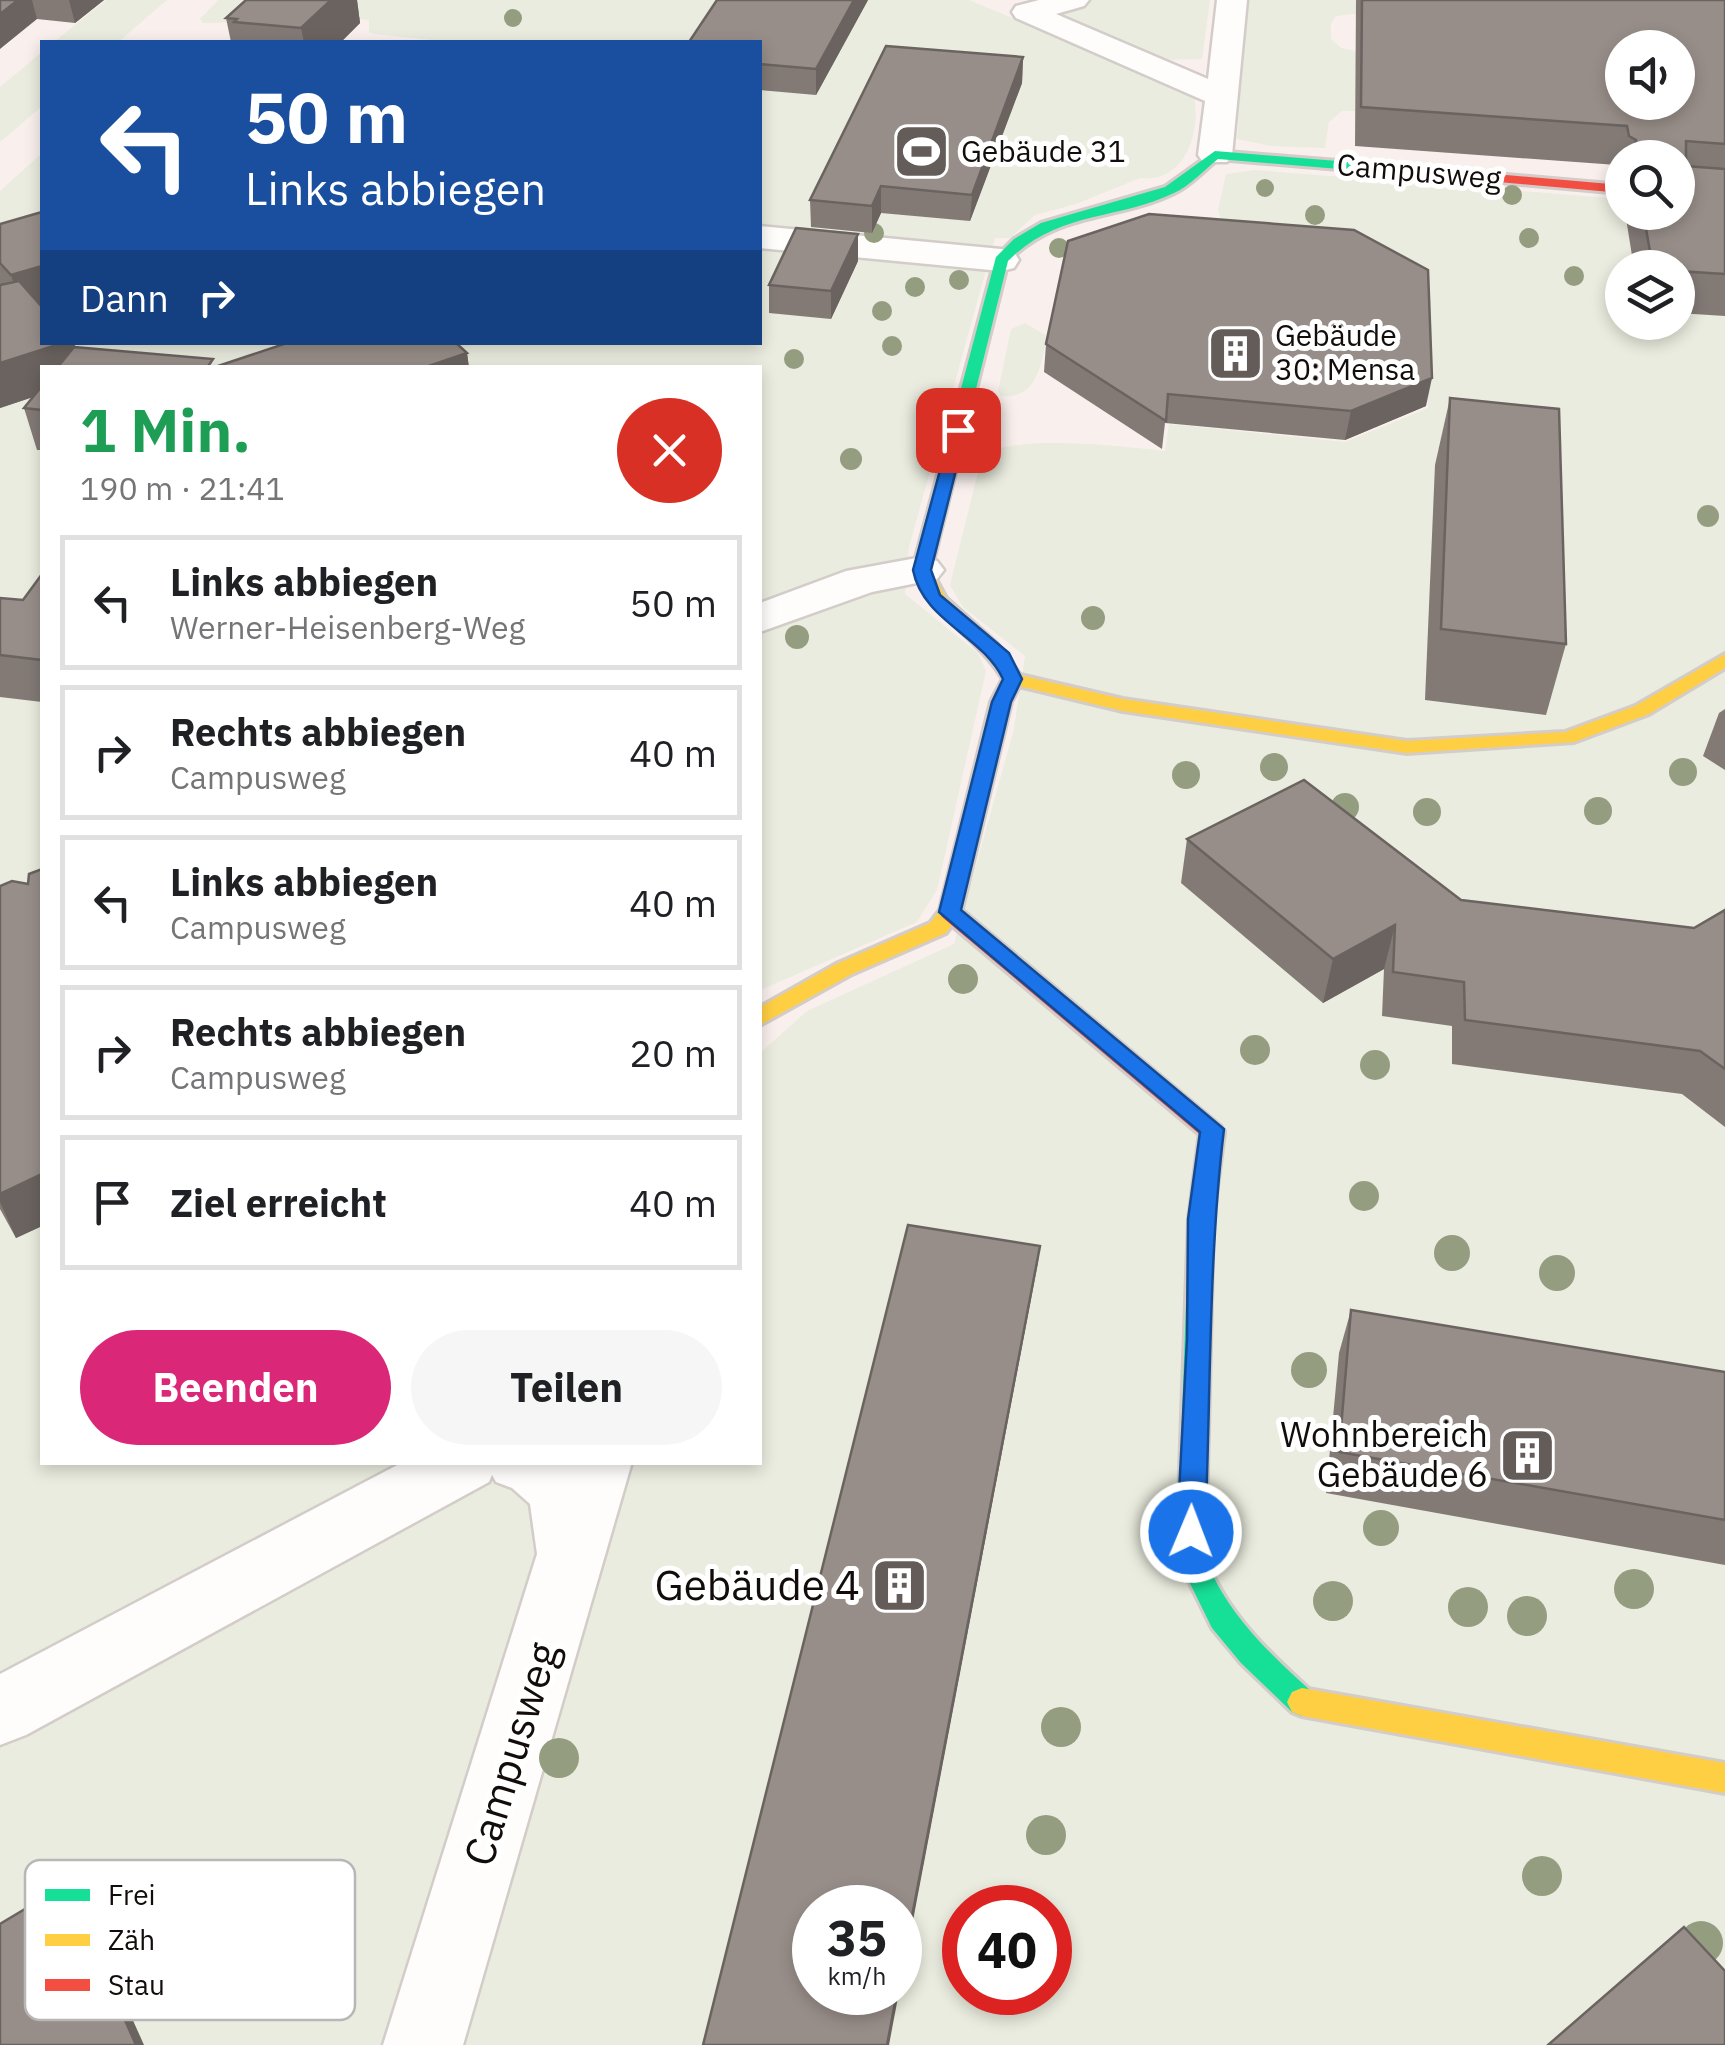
<!DOCTYPE html>
<html lang="de">
<meta charset="utf-8">
<style>
body{margin:0;font-family:"IBM Plex Sans",sans-serif;background:#f6f6f6;color:#202124;height:100vh;display:flex;flex-direction:column;font-size:38px;white-space:nowrap}
*{box-sizing:border-box;margin:0}
p{font-size:32px;color:#757577}
.icon{flex:none;width:55px;height:55px;fill:none;stroke:currentColor;stroke-width:2;stroke-linecap:round;stroke-linejoin:round}
.map{position:relative;flex:1;overflow:hidden}
.details{position:absolute;left:40px;top:365px;width:722px;height:1100px;display:flex;flex-direction:column;background:#fff;border-radius:0px;box-shadow:0 5px 15px #0003}
.details>*{flex:none}
.guide{position:absolute;left:40px;top:40px;width:722px;height:305px;border-radius:0px;box-shadow:0 5px 15px #0003;background:#1a4fa0;color:#fff;overflow:hidden}
.fabs{position:absolute;left:1605px;top:30px;display:grid;gap:20px}
.fabs a{display:grid;place-items:center;width:90px;height:90px;border-radius:50%;background:#fff;box-shadow:0 5px 15px #0003;font-size:50px}
.speed{position:absolute;left:792px;top:1885px;display:flex;gap:20px;font-size:50px;font-weight:700;text-align:center}
.speed>*{display:grid;place-content:center;width:130px;height:130px;border-radius:50%;background:#fff;box-shadow:0 5px 15px #0003;line-height:1}
.speed small{font-size:25px;font-weight:400}
.speed .limit{border:15px solid #d22;background:#fff;color:#111}
.pin{position:absolute;display:grid;place-items:center;width:85px;height:85px;color:#fff;margin:-42px;border-radius:20px;box-shadow:0 5px 15px #0006}
.me{position:absolute;width:110px;margin:-55px;rotate:1deg;stroke-linejoin:round;filter:drop-shadow(0 0 8px #0008)}
.turn{display:flex;align-items:center;gap:35px;height:210px;padding:0 40px;font-size:45px}
.turn .icon{width:130px;height:130px;stroke-width:2.5}
.turn b{display:block;font-size:70px;line-height:85px}
.then{display:flex;align-items:center;height:95px;padding:0 40px;background:#0003;gap:20px;font-size:38px}
.round{display:grid;place-items:center;flex:none;width:105px;height:105px;border-radius:52px;background:#f6f6f6}
.headline{display:flex;align-items:center;justify-content:space-between;height:170px;padding:0 40px}
h1{font-size:60px;font-weight:700;line-height:75px;color:#1e9e55}
.action{display:flex;gap:20px;margin-top:auto;padding:20px 40px}
.action a{flex:1;height:115px;border-radius:60px;background:#db2777;color:#fff;font-size:40px;font-weight:700;line-height:115px;text-align:center}
.action a+a{background:#f6f6f6;color:#202124}
ul{padding:0;list-style:none}
li{display:flex;align-items:center;gap:30px;height:135px;margin:0 20px 15px;padding:0 20px;border:5px solid #e0e0e0;border-radius:0px}
li div{flex:1}
li b{display:block;font-size:38px}
li em{font-style:normal}
.map>svg:first-child{display:block}
</style>
<div class="map">
<svg width="1725" height="2045" viewBox="0 0 1725 2045">
<rect width="100%" height="100%" fill="#f9f0ed"/>
<g fill="#e9ecde" fill-rule="evenodd">
<path d="M106 0H167L118 42H54Z"/>
<path d="M218 0H969L1193 92C1203 130 1185 184 1140 178L1076 204 1035 215 1010 238H995L909 547 905 594 978 653 986 671 937 890 917 922 760 990V368H42V1462L581 1463 398 2045H0V191L42 153V342H760V42H452L374 34 369 32V20L359 19 203 23 200 19Z"/>
<path d="M1090 0H1210L1202 59 1160 60 1049 18 1053 9Z"/>
<path d="M1246 0H1399L1361 13 1336 16 1331 24V39L1341 48 1366 53 1378 111H1342L1329 122 1325 148 1271 146 1237 139Z"/>
<path d="M42 52V106L0 142V87Z"/>
<path d="M1255 170 1622 199V212L1725 207V2045H457L626 1463 760 1462V1053L807 1011 954 944 1014 729 1025 656 963 607 950 585 982 456C1011 433 1127 447 1165 451L1169 424 1345 442 1428 408 1424 297 1277 250 1221 219 1218 210 1226 174ZM1622 268H1678V322H1622ZM815 1908H900V1992H815ZM965 1908H1050V1992H965Z"/>
<path d="M1025 323 1047 336C1041 364 1038 399 1001 396L998 391 1011 329Z"/>
</g>
<g fill="none" stroke-linecap="round" stroke-linejoin="round">
<defs>
<g id="street">
<path d="M1039 0H1089L1084 6 1056 14 1208 79 1217 0H1247L1232 155 1227 162H1203L1198 155 1205 101 1016 18 1012 12 1016 6Z"/>
<path d="M760 226 1001 249 1014 252 1019 260 1014 268 1001 271 760 248Z"/>
<path d="M922 557 937 561 944 570 937 579 872 592 760 632V603L846 571Z"/>
<path d="M403 1462H632L463 2045H383L537 1554 530 1504 512 1488 496 1482 492 1475 489 1482 26 1735 0 1745V1674Z"/>
</g>
<g id="fast">
<path d="M1215 151 1460 171 1467 175 1460 179 1218 159C1204 170 1190 186 1174 193 1116 221 1059 210 1008 261L931 569 928 573H916L913 569 996 257 1014 239 1041 223 1165 187Z"/>
<path d="M1212 1123 1220 1126 1224 1132 1213 1219 1205 1557C1226 1613 1269 1653 1312 1692L1317 1702 1312 1712 1302 1716 1292 1712 1241 1663 1212 1628 1177 1557 1189 1219 1200 1132 1204 1126Z"/>
</g>
<g id="slow">
<path d="M922 564 928 565 946 598 997 644 1020 675 1123 699 1407 741 1565 732 1635 706 1725 654V668L1649 714 1574 742 1407 753 1123 711 1019 686 1011 702 961 912 946 933 852 974 760 1025V1007L836 964 930 923 940 910 991 702 1003 679C978 637 932 616 913 569Z"/>
<path d="M1302 1688 1725 1763V1793L1302 1716 1292 1712 1287 1702 1292 1692Z"/>
</g>
<g id="jam">
<path d="M1460 171 1622 185V193L1455 178 1453 175Z"/>
<path d="M950 905 958 907 1220 1126 1224 1132 1220 1138H1204L942 917 939 912Z"/>
</g>
</defs>
<use href="#street" stroke="#d3ccc9" stroke-width="5"/>
<use href="#fast" stroke="#d3ccc9" stroke-width="6"/>
<use href="#slow" stroke="#d3ccc9" stroke-width="6"/>
<use href="#jam" stroke="#d3ccc9" stroke-width="6"/>
<use href="#street" fill="#fefdfc" fill-rule="evenodd"/>
<use href="#fast" fill="#16e098" fill-rule="evenodd"/>
<use href="#slow" fill="#ffcf43" fill-rule="evenodd"/>
<use href="#jam" fill="#f24e42" fill-rule="evenodd"/>
</g>
<g fill="#949d7f">
<circle cx="513" cy="18" r="9"/>
<circle cx="1265" cy="188" r="9"/>
<circle cx="1512" cy="195" r="10"/>
<circle cx="1315" cy="215" r="10"/>
<circle cx="874" cy="233" r="10"/>
<circle cx="1529" cy="238" r="10"/>
<circle cx="1059" cy="248" r="10"/>
<circle cx="1574" cy="276" r="10"/>
<circle cx="959" cy="280" r="10"/>
<circle cx="915" cy="287" r="10"/>
<circle cx="882" cy="311" r="10"/>
<circle cx="892" cy="346" r="10"/>
<circle cx="794" cy="359" r="10"/>
<circle cx="851" cy="459" r="11"/>
<circle cx="1708" cy="516" r="11"/>
<circle cx="1093" cy="618" r="12"/>
<circle cx="797" cy="637" r="12"/>
<circle cx="1274" cy="767" r="14"/>
<circle cx="1683" cy="772" r="14"/>
<circle cx="1186" cy="775" r="14"/>
<circle cx="1345" cy="807" r="14"/>
<circle cx="1598" cy="811" r="14"/>
<circle cx="1427" cy="812" r="14"/>
<circle cx="963" cy="979" r="15"/>
<circle cx="1255" cy="1050" r="15"/>
<circle cx="1375" cy="1065" r="15"/>
<circle cx="1364" cy="1196" r="15"/>
<circle cx="1452" cy="1253" r="18"/>
<circle cx="1557" cy="1273" r="18"/>
<circle cx="1309" cy="1370" r="18"/>
<circle cx="1381" cy="1528" r="18"/>
<circle cx="1634" cy="1589" r="20"/>
<circle cx="1333" cy="1601" r="20"/>
<circle cx="1468" cy="1607" r="20"/>
<circle cx="1527" cy="1616" r="20"/>
<circle cx="1061" cy="1727" r="20"/>
<circle cx="559" cy="1758" r="20"/>
<circle cx="1046" cy="1835" r="20"/>
<circle cx="1542" cy="1876" r="20"/>
<circle cx="1701" cy="1943" r="22"/>
</g>
<g fill="#837a76">
<path d="M0 0H104L75 23 37 19Z"/>
<path d="M246 0H357L360 23 341 42H231L226 18Z"/>
<path d="M868 0 816 95 760 90V42Z"/>
<path d="M1356 0H1725V316L1678 313V268H1634L1625 212H1678V158H1622V177L1619 175 1617 165 1355 146Z"/>
<path d="M1023 57 1022 83 970 221 881 213 872 233 811 227 810 200Z"/>
<path d="M0 224 42 342H74L75 347 215 366 467 353 469 368H42V450H37L24 408 33 397 0 408Z"/>
<path d="M858 261 831 319 769 313V285Z"/>
<path d="M1046 344 1426 406 1345 440 1165 423 1162 449 1044 372Z"/>
<path d="M1450 398 1566 644 1546 715 1425 700 1435 465Z"/>
<path d="M42 574V702L0 697V598L23 600Z"/>
<path d="M1725 709V770L1703 756 1719 713Z"/>
<path d="M1187 839 1461 900 1694 928 1725 910V1127L1682 1094 1452 1064V1026L1382 1016 1384 969 1323 1003 1181 883Z"/>
<path d="M42 869V1226L16 1238 0 1209V886L28 884Z"/>
<path d="M1351 1310 1725 1372V1565L1326 1493 1339 1353Z"/>
</g>
<g fill="#6a6360">
<path d="M18 0H32L37 19 0 49V14Z"/>
<path d="M69 0H104L75 23Z"/>
<path d="M331 0H357L360 23 341 42H304L301 28Z"/>
<path d="M854 0H868L816 95V69Z"/>
<path d="M1023 57 1022 83 970 221 972 195Z"/>
<path d="M881 186V213L872 233V206Z"/>
<path d="M858 234V261L831 319V291Z"/>
<path d="M42 266V309L23 314 11 275Z"/>
<path d="M66 342H74L81 368H42V394L0 408V363Z"/>
<path d="M467 353 469 368H423Z"/>
<path d="M1432 378 1426 406 1345 440 1351 411Z"/>
<path d="M1395 925 1384 969 1323 1003 1333 959Z"/>
<path d="M42 1174V1226L16 1238 0 1202V1194Z"/>
<path d="M1040 1246 1038 1262 900 1989V1979Z"/>
<path d="M65 1885 88 1920 144 2045H136Z"/>
<path d="M897 1992H899L889 2045H887Z"/>
</g>
<g fill="#988e89" stroke="#6a6360" stroke-width="2.5" fill-rule="evenodd">
<path d="M0 0H18L0 14Z"/>
<path d="M246 0H331L301 28 234 22 237 19 226 18Z"/>
<path d="M717 0H854L816 69 760 64V42H689Z"/>
<path d="M1362 0H1725V144L1686 141V166L1725 169V274L1678 271V268H1653L1643 212H1678V158H1634L1636 140 1629 136 1627 126 1361 107ZM1622 48H1678V102H1622Z"/>
<path d="M886 46 1023 57 972 195 881 186 872 206 810 200Z"/>
<path d="M42 212V266L11 275 0 263V224Z"/>
<path d="M1149 214 1354 230 1428 270 1432 378 1351 411 1168 394 1166 421 1046 344 1068 241Z"/>
<path d="M796 228 858 234 831 291 769 285Z"/>
<path d="M19 281 42 307V342H66L0 363V285Z"/>
<path d="M290 342H455L467 353 423 368H212Z"/>
<path d="M74 347 213 359 207 368H57Z"/>
<path d="M42 386V410L24 408Z"/>
<path d="M1450 398 1559 409 1566 644 1441 629Z"/>
<path d="M42 574V660L0 655V598L23 600Z"/>
<path d="M1304 780 1461 900 1694 928 1725 910V1069L1700 1051 1465 1020 1464 982 1393 972 1395 925 1333 959 1187 839Z"/>
<path d="M42 869V1174L0 1194V886L12 881 28 884 29 874Z"/>
<path d="M908 1225 1040 1246 900 1979V1908H815V1992H897L887 2045H703Z"/>
<path d="M1351 1310 1725 1372V1520L1339 1452Z"/>
<path d="M65 1885 136 2045H0V1924Z"/>
<path d="M1684 1927 1725 1971V2045H1548Z"/>
</g>
<path fill="#1a73e8" stroke="#114b97" stroke-width="2.5" d="M952 426 966 430 931 570 940 595 1009 653 1022 679 1011 702 961 910 1224 1129C1208 1262 1211 1398 1205 1532L1201 1541 1191 1544 1181 1541 1177 1532 1187 1339 1188 1219 1200 1132 939 912 992 702 1003 679C982 635 923 621 913 570Z"/>
<defs>
<symbol id="stadium-square" viewBox="-11 -11 22 22"><rect x="-9" y="-9" width="18" height="18" rx="4" fill="#635c59" stroke="#fff"/><path d="M0-5a6.5 5 0 1 0 0 10a6.5 5 0 1 0 0-10ZM-3.5-1.8h7v3.6h-7Z" fill="#fff"/></symbol>
<symbol id="building-square" viewBox="-11 -11 22 22"><rect x="-9" y="-9" width="18" height="18" rx="4" fill="#635c59" stroke="#fff"/><path d="M-4-6H4V6H1V3H-1V6H-4ZM-2.5-4.3h1.7v1.8h-1.7ZM.8-4.3h1.7v1.8H.8ZM-2.5-1h1.7V.8h-1.7ZM.8-1h1.7V.8H.8Z" fill="#fff"/></symbol>
</defs>
<g fill-rule="evenodd">
<use href="#stadium-square" x="890" y="120" width="63" height="63"/>
<use href="#building-square" x="1204" y="322" width="63" height="63"/>
<use href="#building-square" x="1496" y="1424" width="63" height="63"/>
<use href="#building-square" x="868" y="1554" width="63" height="63"/>
</g>
<g text-anchor="middle" stroke-width="10" stroke-linejoin="round" paint-order="stroke">
<g font-size="30" fill="#120c0a" stroke="#fff" text-anchor="start">
<text x="961" y="162">Gebäude 31</text>
<text x="1275" y="346">Gebäude<tspan x="1275" dy="34">30: Mensa</tspan></text>
</g>
<g font-size="30" fill="#120c0a" stroke="#fff">
<text transform="translate(1419 172) rotate(5)" y="10">Campusweg</text>
</g>
<g font-size="35" fill="#120c0a" stroke="#fff" text-anchor="end">
<text x="1488" y="1447">Wohnbereich<tspan x="1488" dy="40">Gebäude 6</tspan></text>
</g>
<g font-size="42" fill="#120c0a" stroke="#fff" text-anchor="end">
<text x="860" y="1600">Gebäude 4</text>
</g>
<g font-size="42" fill="#120c0a" stroke="#fff">
<text transform="translate(511 1754) rotate(-73)" y="15">Campusweg</text>
</g>
</g>
<rect x="25" y="1860" width="330" height="160" rx="15" fill="#fff" stroke="#b8b6b6" stroke-width="2.5"/>
<rect x="45" y="1889" width="45" height="12" fill="#16e098"/>
<rect x="45" y="1934" width="45" height="12" fill="#ffcf43"/>
<rect x="45" y="1979" width="45" height="12" fill="#f24e42"/>
<g font-size="28" fill="#120c0a">
<text x="108" y="1905">Frei</text>
<text x="108" y="1950">Zäh</text>
<text x="108" y="1995">Stau</text>
</g>
</svg>
<div class="fabs">
<a><svg class="icon" aria-label="sound" viewBox="0 0 24 24"><path d="M4 9h4l5-4v14l-5-4H4zM17 9q2 3 0 6"/></svg></a>
<a><svg class="icon" aria-label="search" viewBox="0 0 24 24"><circle cx="10" cy="10" r="6"/><path d="M15 15l6 6"/></svg></a>
<a><svg class="icon" aria-label="layers" viewBox="0 0 24 24"><path d="M12 4l9 5-9 5-9-5zM3 14l9 5 9-5"/></svg></a>
</div>
<div class="speed"><div>35<small>km/h</small></div><div class="limit">40</div></div>
<div class="pin" style="left:958px;top:430px;background:#d93025"><svg class="icon" aria-label="arrive" viewBox="0 0 24 24"><path d="M6 21V4h12l-3 4 3 4H6"/></svg></div>
<svg class="me" style="left:1191px;top:1532px" viewBox="-20 -20 40 40"><circle r="17" fill="#1a73e8" stroke="#fff" stroke-width="3"/><path d="M0-11L8 9 0 5-8 9z" fill="#fff"/></svg>
<div class="guide">
<div class="turn"><svg class="icon" aria-label="left" viewBox="0 0 24 24"><path d="M17 20v-9H6M10 6l-5 5 5 5"/></svg><div><b>50 m</b>Links abbiegen</div></div>
<div class="then">Dann<svg class="icon" aria-label="right" viewBox="0 0 24 24"><path d="M7 20v-9h11M14 6l5 5-5 5"/></svg></div>
</div>
<section class="details">
<div class="headline"><div><h1>1 Min.</h1><p>190 m · 21:41</p></div><a class="round" style="background:#d93025;color:#fff"><svg class="icon" aria-label="close" viewBox="0 0 24 24"><path d="M6 6l12 12M18 6L6 18"/></svg></a></div>
<ul>
<li><svg class="icon" aria-label="left" viewBox="0 0 24 24"><path d="M17 20v-9H6M10 6l-5 5 5 5"/></svg><div><b>Links abbiegen</b><p>Werner-Heisenberg-Weg</p></div><em>50 m</em></li>
<li><svg class="icon" aria-label="right" viewBox="0 0 24 24"><path d="M7 20v-9h11M14 6l5 5-5 5"/></svg><div><b>Rechts abbiegen</b><p>Campusweg</p></div><em>40 m</em></li>
<li><svg class="icon" aria-label="left" viewBox="0 0 24 24"><path d="M17 20v-9H6M10 6l-5 5 5 5"/></svg><div><b>Links abbiegen</b><p>Campusweg</p></div><em>40 m</em></li>
<li><svg class="icon" aria-label="right" viewBox="0 0 24 24"><path d="M7 20v-9h11M14 6l5 5-5 5"/></svg><div><b>Rechts abbiegen</b><p>Campusweg</p></div><em>20 m</em></li>
<li><svg class="icon" aria-label="arrive" viewBox="0 0 24 24"><path d="M6 21V4h12l-3 4 3 4H6"/></svg><div><b>Ziel erreicht</b></div><em>40 m</em></li>
</ul>
<div class="action"><a>Beenden</a><a>Teilen</a></div>
</section>
</div>
